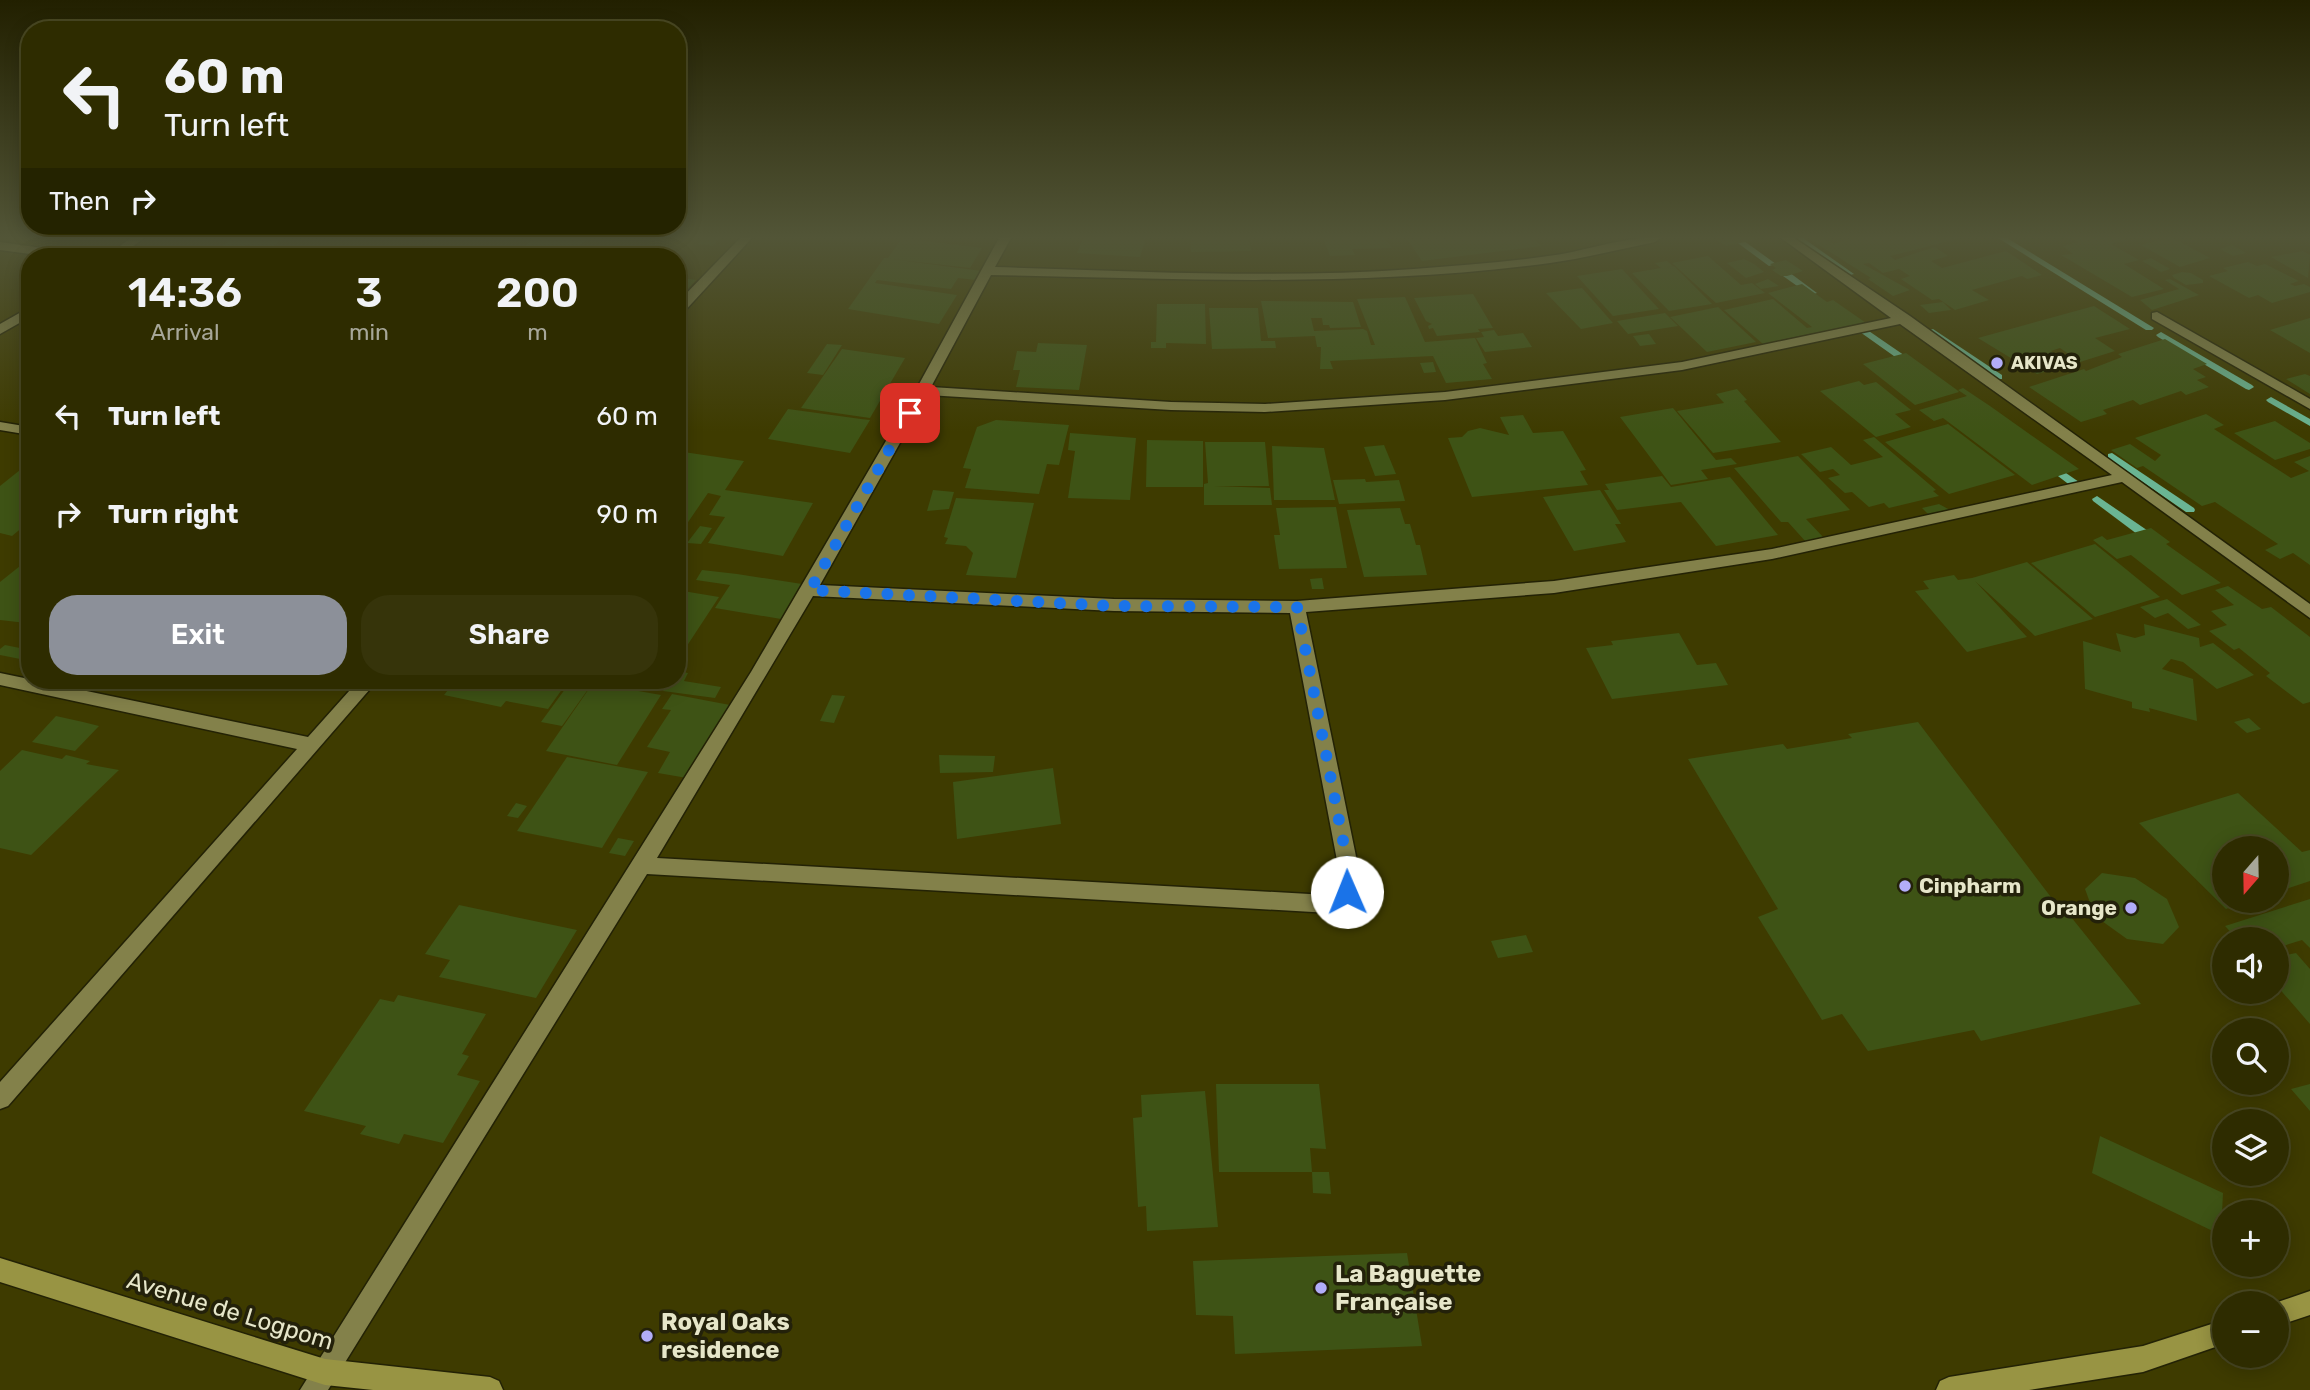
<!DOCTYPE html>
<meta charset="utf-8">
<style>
body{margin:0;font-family:Rubik,sans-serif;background:#36340a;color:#f1f3f6;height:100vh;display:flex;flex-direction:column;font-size:26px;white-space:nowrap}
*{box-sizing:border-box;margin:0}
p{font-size:23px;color:#a7a799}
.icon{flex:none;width:38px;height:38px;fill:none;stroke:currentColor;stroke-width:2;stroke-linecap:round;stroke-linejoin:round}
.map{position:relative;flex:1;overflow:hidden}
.drawer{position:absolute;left:21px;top:248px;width:665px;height:441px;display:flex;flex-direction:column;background:#2e2c00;border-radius:28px;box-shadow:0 4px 18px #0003,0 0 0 2px #494822}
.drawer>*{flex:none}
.banner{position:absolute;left:21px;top:21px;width:665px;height:214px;border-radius:28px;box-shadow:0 4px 18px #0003,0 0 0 2px #494822;background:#2e2c00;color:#f1f3f6;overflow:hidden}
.needle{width:46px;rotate:200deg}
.fabs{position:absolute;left:2212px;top:836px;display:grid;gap:14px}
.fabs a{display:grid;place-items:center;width:77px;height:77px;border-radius:50%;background:#2e2c00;box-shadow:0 4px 18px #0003,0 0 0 2px #494822;font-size:35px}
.pin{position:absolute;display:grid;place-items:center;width:60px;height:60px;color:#fff;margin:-30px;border-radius:14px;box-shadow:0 4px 10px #0006}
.me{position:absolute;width:77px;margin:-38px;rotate:359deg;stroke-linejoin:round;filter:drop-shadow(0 0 5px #0008)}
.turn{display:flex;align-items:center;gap:24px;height:147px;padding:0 28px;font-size:32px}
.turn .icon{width:91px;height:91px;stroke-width:2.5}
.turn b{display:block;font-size:49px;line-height:60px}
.then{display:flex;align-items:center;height:66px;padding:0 28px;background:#0003;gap:14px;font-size:26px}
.eta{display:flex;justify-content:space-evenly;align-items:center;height:119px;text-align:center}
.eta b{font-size:42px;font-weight:600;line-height:49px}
.primary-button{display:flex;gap:14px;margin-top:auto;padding:14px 28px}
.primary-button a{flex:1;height:80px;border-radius:28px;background:#8c9099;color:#fff;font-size:28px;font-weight:600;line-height:80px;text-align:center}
.primary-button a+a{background:#36340a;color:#f1f3f6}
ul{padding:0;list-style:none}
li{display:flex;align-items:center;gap:21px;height:98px;padding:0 28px}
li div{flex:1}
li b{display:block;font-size:26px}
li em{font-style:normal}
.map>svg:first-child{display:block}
</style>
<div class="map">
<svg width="2310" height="1390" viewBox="0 0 2310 1390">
<rect width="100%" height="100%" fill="#3e3b00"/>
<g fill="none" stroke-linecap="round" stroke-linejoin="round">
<g fill="#6ab593" fill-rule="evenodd">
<path d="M1731 238H1740L1776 264 1769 266Z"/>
<path d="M1794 238H1803L1854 274 1847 276Z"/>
<path d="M1998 238H2007L2154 328 2152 330H2146Z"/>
<path d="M1776 267H1782L1817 293 1810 295 1776 271Z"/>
<path d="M1863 327 1914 362V366H1908L1860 332V328Z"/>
<path d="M1933 329 2002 375V379H1996L1930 334V330Z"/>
<path d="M2161 332 2252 385 2254 387 2249 390 2246 389 2158 337 2156 335Z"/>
<path d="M2271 397 2310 419V426L2268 402 2266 400Z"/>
<path d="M2112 453 2194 508 2195 510 2194 512H2186L2108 458V454Z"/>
<path d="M2050 462 2079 482 2080 484 2079 486H2071L2046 467V463Z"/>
<path d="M2097 496 2157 537 2158 540 2157 543H2149L2093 501 2092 499Z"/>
</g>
</g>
<g fill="#3e5315">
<path d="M233 238H284L270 249 246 245 230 257H207Z"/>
<path d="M534 238H588L567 257 518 253Z"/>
<path d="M704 238H721L713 246 698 244Z"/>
<path d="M902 238 982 248 970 268 891 259 982 271 976 280 958 278 951 289 877 280 875 283 957 295 939 324 848 309 884 258H888Z"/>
<path d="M1083 238H1146L1140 257 1077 253Z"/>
<path d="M1190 238H1249L1251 251 1191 252Z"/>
<path d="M1323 238H1385L1392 248 1352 249 1355 255 1330 256Z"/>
<path d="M1534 238 1541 246 1422 261 1407 239Z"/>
<path d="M1727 238H1758V239L1726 246 1717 240Z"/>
<path d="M1808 238H1824L1833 244 1852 238H1961L1890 256 1895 260 1935 247 1948 256 1931 261 1942 268 2006 251 2042 275 2027 279 2022 276 1972 290 1989 300 1955 310 1939 299 1932 300 1901 279 1910 276 1899 269 1883 273 1869 263 1863 264 1910 290 1893 296 1868 279 1871 278Z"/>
<path d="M2071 238H2122L2126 240 2111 244 2139 260 2124 264 2164 289 2132 297 2061 255 2073 254 2063 246 2078 242Z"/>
<path d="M2168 238H2173L2210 258 2180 267 2141 245Z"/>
<path d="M2232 245 2234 246 2246 253 2233 256 2220 249Z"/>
<path d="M2303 251 2310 255 2308 278 2271 257Z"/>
<path d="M1708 256 1741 285 1752 283 1765 293 1716 303 1672 263Z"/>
<path d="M2151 258 2170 269 2161 272 2142 261Z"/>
<path d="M1744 259 1754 264 1764 272 1746 278 1727 263Z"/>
<path d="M1786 260 1803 271 1787 276H1781L1772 270 1776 268 1770 264Z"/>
<path d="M1667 261 1673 266 1665 268 1674 266 1712 304 1669 311 1632 273 1661 268 1655 263Z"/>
<path d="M2248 262 2257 266 2265 264 2299 281 2290 284 2295 286 2304 284 2310 287V292L2272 303 2258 295 2249 298 2209 276 2228 271 2223 268Z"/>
<path d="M1622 269 1659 309 1613 316 1577 276Z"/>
<path d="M2182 272 2191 273 2203 280V283L2186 285 2174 278 2172 275Z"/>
<path d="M677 277 696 280 677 301Z"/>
<path d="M1768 279 1779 286 1761 289 1755 284Z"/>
<path d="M2170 279 2199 295 2152 310 2140 300 2179 289 2165 280Z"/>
<path d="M1802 284 1827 302 1833 300 1869 325 1820 337 1814 333 1763 344 1724 310 1773 299 1807 328 1812 327 1768 293Z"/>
<path d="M1582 288 1613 323 1581 329 1546 293Z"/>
<path d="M1473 294 1493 328 1478 329 1480 332 1437 336 1433 328 1429 329 1428 326 1432 324 1426 321 1414 298Z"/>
<path d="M1405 297 1425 342 1475 338 1487 363 1483 364 1492 379 1446 383 1433 356 1330 361 1333 369H1320L1321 347H1317L1315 336 1268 338 1261 301 1353 302 1361 327 1330 328 1329 325H1323L1322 318H1311L1314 331 1363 329 1367 331 1371 345H1375L1357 299Z"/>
<path d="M1943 302 1951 310 1929 313 1920 305Z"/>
<path d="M1157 304H1205L1206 344 1166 343V348H1151V342H1156Z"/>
<path d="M2094 306 2130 329 2095 338 2115 351 2080 362 2060 348 2051 351 2065 360 2058 361 2065 366 2037 374 1978 338Z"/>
<path d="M1718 307 1756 342 1707 352 1670 317Z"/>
<path d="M1209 308H1258L1261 341H1275L1276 348 1212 349Z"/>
<path d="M1665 313 1678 326 1628 334 1617 321Z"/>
<path d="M2310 318V353L2270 330 2303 320Z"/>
<path d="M1494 330 1498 336 1523 333 1532 347 1485 352 1476 338 1484 337 1481 332Z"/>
<path d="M1649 334 1656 344 1640 346 1633 336Z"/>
<path d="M2165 339 2207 364 2193 369 2206 377 2197 380 2209 387 2186 395 2181 391 2140 405 2133 400 2103 410 2107 414 2081 422 2029 387 2084 369 2086 371 2122 357 2118 354Z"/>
<path d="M1038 343 1087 345 1079 390 1016 387 1020 370H1013L1017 351 1036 352Z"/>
<path d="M827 344 842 345 823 375 807 373Z"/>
<path d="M842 349 905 358 870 418 801 408Z"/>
<path d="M1906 353 1957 390 1959 392 1915 405 1863 364Z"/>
<path d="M1433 362 1436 372 1424 373 1420 363Z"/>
<path d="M2305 374 2310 376V394L2286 379Z"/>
<path d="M1859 381 1864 385 1876 382 1911 410 1895 414 1911 427 1876 437 1820 391Z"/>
<path d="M1963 388 1990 406 2079 469 2032 485 1943 418 1934 421 1919 410 1967 396 1958 390Z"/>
<path d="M1737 389 1747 400 1744 401 1781 442 1713 453 1677 411 1724 403 1716 394Z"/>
<path d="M1673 408 1716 460 1731 458 1737 464 1701 470 1708 479 1671 485 1620 417Z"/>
<path d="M788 409 861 419 870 420 850 453 768 439Z"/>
<path d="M2206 414 2224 425 2214 429 2291 478 2309 471 2294 462 2310 456V565L2293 553 2280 559 2265 550 2278 544 2215 502 2202 506 2143 466 2137 468 2111 450 2130 444 2155 461 2161 455 2135 438Z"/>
<path d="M1523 415 1533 433 1563 431 1586 470 1580 471 1588 485 1472 497 1448 438 1462 437 1468 431 1480 428 1509 435 1500 417Z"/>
<path d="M996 420 1069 425 1059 465 1047 464 1039 494 965 488 971 469 963 468 977 427Z"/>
<path d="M2275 421 2310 443V449L2275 460 2234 433Z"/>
<path d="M1948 424 2015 475 1949 494 1885 442Z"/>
<path d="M1070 433 1136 438 1130 500 1068 498 1075 451 1068 450Z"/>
<path d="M1874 437 1936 490 1933 491 1939 496 1889 508 1884 503 1869 507 1852 492 1845 493 1828 478 1840 475 1833 469 1820 472 1801 454 1831 447 1851 465 1883 457 1863 440Z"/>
<path d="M1147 440 1203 441V487H1146Z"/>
<path d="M1205 442H1265L1269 486H1214L1270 488 1272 505H1204V484L1208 483Z"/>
<path d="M1384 445 1396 474 1375 476 1364 447Z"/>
<path d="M1272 446 1324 448 1335 500H1274Z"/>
<path d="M677 451 744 461 725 490 813 503 783 556 708 543 725 517 709 515 721 496 708 493 682 531 677 530Z"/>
<path d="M1798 456 1850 510 1806 519 1824 538 1806 542 1788 522H1781L1734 468Z"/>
<path d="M30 462V521L12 536 0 533V486Z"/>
<path d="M1662 476 1671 487 1730 477 1778 535 1716 546 1681 502 1617 510 1604 490H1609L1605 484Z"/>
<path d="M1365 479 1366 482 1399 480 1405 501 1339 504 1333 480Z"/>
<path d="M933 490 954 492 949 509 927 511Z"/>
<path d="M1600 490 1621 524H1615L1626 542 1574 551 1543 497Z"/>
<path d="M956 498 1034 503 1016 578 966 575 973 553 966 546 945 544 948 538 944 537Z"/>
<path d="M1939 504 1950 510 1929 515 1922 508Z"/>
<path d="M1336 507 1347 568 1279 569 1274 535H1280L1276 508Z"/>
<path d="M1400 508 1405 524H1410L1416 545H1420L1427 575 1364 577 1347 510Z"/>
<path d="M700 526 712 528 701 544 687 543Z"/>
<path d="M2151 528 2170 542 2166 544 2221 583 2182 595 2131 555 2117 559 2093 540 2102 536 2107 540Z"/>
<path d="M2095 544 2127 570 2160 597 2095 617 2031 563Z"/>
<path d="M30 558V620L26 623 0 620V582Z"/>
<path d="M2027 562 2093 619 2035 636 1975 581 2027 637 1967 652 1915 591 1929 589 1923 581 1954 575 1958 580 1972 578Z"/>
<path d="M702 570 737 574 802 584 781 619 715 608 730 585 696 580Z"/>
<path d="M1322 578 1324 589H1312L1310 579Z"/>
<path d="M2228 586 2262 609 2271 607 2310 637V702L2303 704 2266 676 2270 673 2239 648 2234 650 2209 631 2227 625 2211 611 2234 605 2215 590Z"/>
<path d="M677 590 719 597 677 661Z"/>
<path d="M2167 599 2201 625 2188 629 2168 613 2155 618 2140 607Z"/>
<path d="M2144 624 2199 638 2200 647 2213 643 2254 675 2217 689 2183 662 2171 659 2162 669 2193 679 2197 721 2149 708 2150 712 2132 708V702L2085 689 2083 641 2121 652 2116 633 2135 638 2145 635Z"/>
<path d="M1679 633 1697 665 1716 663 1728 685 1612 699 1586 648 1613 645 1611 641Z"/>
<path d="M5 645 30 650V661L0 655V649Z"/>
<path d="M677 671 688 673 684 681 721 687 715 698 663 691 669 681H677Z"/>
<path d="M455 681H568L548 709 506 701 501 707 444 695Z"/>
<path d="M571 681H594L562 726 541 722Z"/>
<path d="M593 683 661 695 617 765 546 751Z"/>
<path d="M672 694 730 705 687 778 658 773 670 752 647 747 671 710 662 709Z"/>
<path d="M832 695 845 696 834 723 820 721Z"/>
<path d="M56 716 83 722 99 726 75 751 32 742Z"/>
<path d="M2249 718 2261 729 2247 733 2234 722Z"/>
<path d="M1918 722 2063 913 2067 912 2141 1004 1981 1041 1974 1030 1868 1051 1842 1014 1822 1020 1758 917 1778 909 1688 759 1783 744 1787 749 1852 738 1848 734Z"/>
<path d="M22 750 62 759 66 755 90 761 86 764 119 770 31 855 0 848V771Z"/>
<path d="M939 755 995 756 993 772 940 773Z"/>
<path d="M567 757 648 772 602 848 517 831Z"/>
<path d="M1053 768 1061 824 957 839 953 782Z"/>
<path d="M2238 793 2302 852 2310 850V881L2277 892V849H2224V901L2247 902 2226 909 2139 823Z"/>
<path d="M516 803 527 806 518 818 507 816Z"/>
<path d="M618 838 634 841 625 856 609 853Z"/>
<path d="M2102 873 2135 878 2167 899 2179 927 2163 944 2127 939 2095 916 2085 889Z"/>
<path d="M2310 899V948L2302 940 2277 948V940H2238L2225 926Z"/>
<path d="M459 905 577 930 536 998 439 977 450 960 425 954Z"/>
<path d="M1526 935 1533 952 1498 958 1491 941Z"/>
<path d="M2296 953 2310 969V1024L2277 986V957Z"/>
<path d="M398 995 486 1014 462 1054 469 1056 457 1075 480 1081 443 1143 404 1134 399 1144 360 1134 366 1126 304 1111 380 999 394 1002Z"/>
<path d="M1216 1084H1319L1326 1149 1310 1148 1312 1172H1219Z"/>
<path d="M2310 1084V1111L2291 1089Z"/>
<path d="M1205 1091 1218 1227 1147 1231 1146 1206 1138 1207 1133 1118 1142 1117 1141 1095Z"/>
<path d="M2100 1136 2223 1193 2221 1235 2092 1173Z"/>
<path d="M1312 1172H1329L1331 1194 1313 1193Z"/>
<path d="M1407 1253 1422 1346 1235 1354 1233 1316 1196 1315 1193 1261Z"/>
</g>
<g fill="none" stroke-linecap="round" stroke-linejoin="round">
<defs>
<g id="minor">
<path d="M131 238H144L119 257H105Z"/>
<path d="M740 238H752L682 314 677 315V303Z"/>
<path d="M999 238H1011L995 267C1135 271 1275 279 1414 269 1464 265 1513 262 1562 254 1595 248 1628 236 1661 238L1655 242C1620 249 1586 258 1550 263 1365 288 1178 279 991 275L931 387 1171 402 1265 404 1445 392 1682 362 1891 318 1781 238H1794L1910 316 2310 604V618L2122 482 1772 559 1554 593 1306 612 1359 871 1354 898 1330 913 647 874 328 1390H300L751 672 918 386ZM1900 324 2112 475 1772 549 1554 581 1297 601 1114 599 820 585 927 395 1171 410 1265 412 1445 400 1682 370ZM813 596 1114 611 1290 613 1339 871 1338 888 1327 895 657 858Z"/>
<path d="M0 242 77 253 83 257H53L0 250Z"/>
<path d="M30 307V317L0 334V324Z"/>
<path d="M2157 312 2310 399V409L2152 319V313Z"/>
<path d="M0 422 30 427V435L0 430Z"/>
<path d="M0 673 308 737 358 681H377L8 1106 0 1109V1082L297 749 0 685Z"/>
</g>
<g id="major">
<path d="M0 1258 325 1359 490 1377 499 1381 503 1390H373L325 1385 0 1282Z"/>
<path d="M2310 1291V1315L2277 1326V1304H2272Z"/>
<path d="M2224 1320V1344L2143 1372 2029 1390H1936L1940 1381 1949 1377 2143 1346Z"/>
</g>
</defs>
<use href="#minor" stroke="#232205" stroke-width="3"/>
<use href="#major" stroke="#232205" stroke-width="3"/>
<use href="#minor" fill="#83814a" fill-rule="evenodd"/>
<use href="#major" fill="#989443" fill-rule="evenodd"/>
</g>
<linearGradient id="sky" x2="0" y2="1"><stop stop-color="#222000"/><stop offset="0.55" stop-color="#525537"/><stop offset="1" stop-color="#525537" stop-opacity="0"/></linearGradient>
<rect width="2310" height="432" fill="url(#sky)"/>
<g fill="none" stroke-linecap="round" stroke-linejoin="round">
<path stroke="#1a73e8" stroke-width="12" stroke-dasharray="0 21.6" d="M910 413 810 590 1114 606 1297 607 1349 871 1347 892"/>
</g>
<g fill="#b2adf9" stroke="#23210a" stroke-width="2.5">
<circle cx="1997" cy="363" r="7"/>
<circle cx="1905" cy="886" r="7"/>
<circle cx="2131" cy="908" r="7"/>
<circle cx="1321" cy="1288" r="7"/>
<circle cx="647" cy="1336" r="7"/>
</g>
<g text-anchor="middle" stroke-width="7" stroke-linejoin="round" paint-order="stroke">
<g font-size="18" font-weight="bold" fill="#e6e6c9" stroke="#23210a" text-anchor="start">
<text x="2011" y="369">AKIVAS</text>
</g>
<g font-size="21" font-weight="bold" fill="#e6e6c9" stroke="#23210a" text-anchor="start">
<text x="1919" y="893">Cinpharm</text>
<text x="2117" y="915" text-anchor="end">Orange</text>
</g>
<g font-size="24" font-weight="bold" fill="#e6e6c9" stroke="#23210a" text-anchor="start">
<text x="1335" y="1282">La Baguette<tspan x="1335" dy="28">Française</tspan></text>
<text x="661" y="1330">Royal Oaks<tspan x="661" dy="28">residence</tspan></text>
</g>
<g font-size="24" fill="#e6e6c9" stroke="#23210a">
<text transform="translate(230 1311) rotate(17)" y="8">Avenue de Logpom</text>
</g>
</g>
</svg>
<div class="fabs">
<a><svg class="needle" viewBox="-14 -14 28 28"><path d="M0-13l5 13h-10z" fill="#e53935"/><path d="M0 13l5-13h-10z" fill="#a7a799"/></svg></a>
<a><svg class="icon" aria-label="sound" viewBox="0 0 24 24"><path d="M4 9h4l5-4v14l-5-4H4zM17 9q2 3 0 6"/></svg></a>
<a><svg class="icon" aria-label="search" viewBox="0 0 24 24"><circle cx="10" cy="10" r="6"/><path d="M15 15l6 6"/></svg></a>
<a><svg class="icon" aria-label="layers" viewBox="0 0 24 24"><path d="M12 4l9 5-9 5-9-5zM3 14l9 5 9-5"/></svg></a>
<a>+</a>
<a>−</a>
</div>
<div class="pin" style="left:910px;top:413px;background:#d93025"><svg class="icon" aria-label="arrive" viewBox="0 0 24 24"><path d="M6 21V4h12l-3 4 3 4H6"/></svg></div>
<svg class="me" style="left:1347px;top:892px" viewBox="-20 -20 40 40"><circle r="19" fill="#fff"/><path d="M0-13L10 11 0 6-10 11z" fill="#1a73e8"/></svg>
<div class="banner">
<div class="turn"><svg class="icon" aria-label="left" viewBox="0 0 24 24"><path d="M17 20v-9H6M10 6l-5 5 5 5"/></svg><div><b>60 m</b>Turn left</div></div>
<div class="then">Then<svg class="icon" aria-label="right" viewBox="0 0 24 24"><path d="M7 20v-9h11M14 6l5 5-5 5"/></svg></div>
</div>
<section class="drawer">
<div class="eta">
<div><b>14:36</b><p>Arrival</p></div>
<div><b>3</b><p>min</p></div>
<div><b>200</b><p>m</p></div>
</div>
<ul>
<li><svg class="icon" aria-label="left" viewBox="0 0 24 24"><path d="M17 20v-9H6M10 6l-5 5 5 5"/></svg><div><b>Turn left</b></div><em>60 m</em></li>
<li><svg class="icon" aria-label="right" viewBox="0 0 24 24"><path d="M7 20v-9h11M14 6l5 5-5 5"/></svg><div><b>Turn right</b></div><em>90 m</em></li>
</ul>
<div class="primary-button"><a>Exit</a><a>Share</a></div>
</section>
</div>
